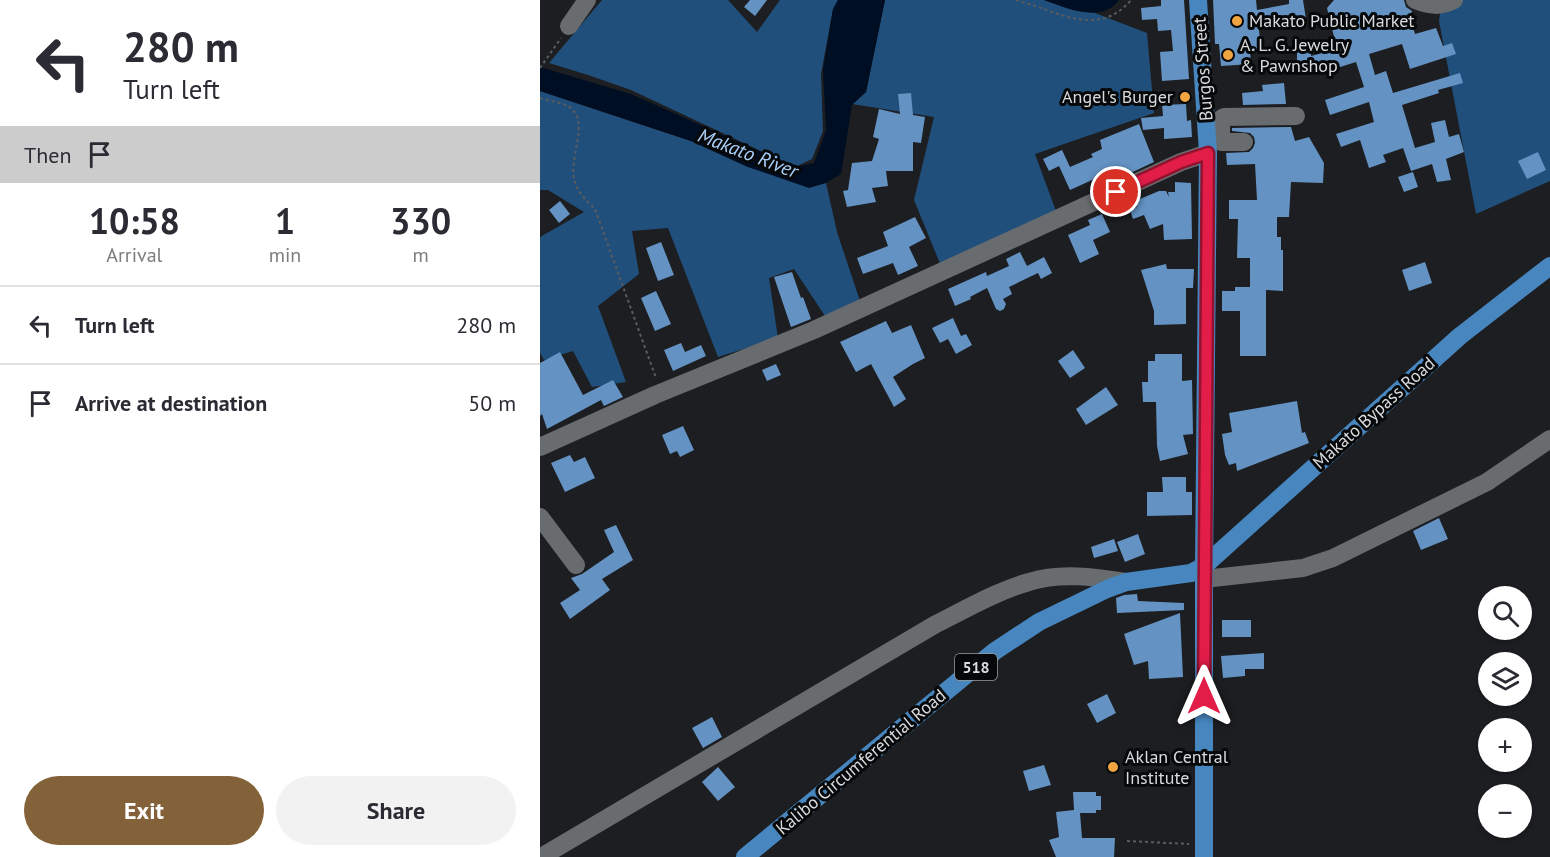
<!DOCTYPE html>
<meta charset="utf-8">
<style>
body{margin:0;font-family:"PT Sans",sans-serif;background:#f2f2f3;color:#2b2b33;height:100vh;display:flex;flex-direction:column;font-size:22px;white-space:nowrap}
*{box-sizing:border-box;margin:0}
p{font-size:20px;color:#7c7c81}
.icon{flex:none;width:33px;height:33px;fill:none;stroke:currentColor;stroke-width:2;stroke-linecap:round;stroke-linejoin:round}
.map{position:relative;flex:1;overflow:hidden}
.details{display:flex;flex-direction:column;background:#fff;width:540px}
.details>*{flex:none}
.hud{background:#fff;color:#2b2b33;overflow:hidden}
.tools{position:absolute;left:938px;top:586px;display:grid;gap:12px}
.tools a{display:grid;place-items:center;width:54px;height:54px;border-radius:50%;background:#fff;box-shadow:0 2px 4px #0004;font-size:30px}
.pin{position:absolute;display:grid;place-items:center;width:51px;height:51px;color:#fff;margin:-26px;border:3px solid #fff;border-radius:50%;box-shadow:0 2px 6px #0007}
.me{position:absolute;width:66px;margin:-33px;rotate:0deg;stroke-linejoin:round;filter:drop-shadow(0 0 4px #0008)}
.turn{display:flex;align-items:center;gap:21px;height:126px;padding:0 24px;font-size:27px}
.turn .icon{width:78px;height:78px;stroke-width:2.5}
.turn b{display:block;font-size:42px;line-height:51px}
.then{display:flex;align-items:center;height:57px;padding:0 24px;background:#0003;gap:12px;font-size:22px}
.eta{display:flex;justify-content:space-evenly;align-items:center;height:102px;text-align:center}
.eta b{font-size:36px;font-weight:800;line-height:42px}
.cta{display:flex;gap:12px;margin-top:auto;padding:12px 24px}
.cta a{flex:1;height:69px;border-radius:36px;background:#846239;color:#fff;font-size:24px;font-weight:800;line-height:69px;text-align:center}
.cta a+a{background:#f2f2f3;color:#2b2b33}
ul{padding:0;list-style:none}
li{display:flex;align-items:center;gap:18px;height:78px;padding:0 24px;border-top:2px solid #e1e1e2}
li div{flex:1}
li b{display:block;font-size:22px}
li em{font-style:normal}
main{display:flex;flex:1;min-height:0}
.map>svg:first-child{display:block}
</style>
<main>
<section class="details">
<div class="hud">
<div class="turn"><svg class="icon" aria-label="left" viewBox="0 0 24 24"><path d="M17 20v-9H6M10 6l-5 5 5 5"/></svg><div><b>280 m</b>Turn left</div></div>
<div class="then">Then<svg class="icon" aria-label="arrive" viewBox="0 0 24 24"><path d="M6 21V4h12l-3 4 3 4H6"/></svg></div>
</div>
<div class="eta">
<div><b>10:58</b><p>Arrival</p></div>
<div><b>1</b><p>min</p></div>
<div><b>330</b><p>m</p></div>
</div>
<ul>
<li><svg class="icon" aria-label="left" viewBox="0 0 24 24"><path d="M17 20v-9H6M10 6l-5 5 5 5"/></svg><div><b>Turn left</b></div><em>280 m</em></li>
<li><svg class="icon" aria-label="arrive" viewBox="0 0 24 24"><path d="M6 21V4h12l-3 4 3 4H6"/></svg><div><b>Arrive at destination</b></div><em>50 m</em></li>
</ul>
<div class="cta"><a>Exit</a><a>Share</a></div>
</section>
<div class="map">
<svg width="1010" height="857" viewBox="0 0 1010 857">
<rect width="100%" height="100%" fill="#1c1e21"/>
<g fill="#214f7b">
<path d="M62 0H188L217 32 240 0H298L293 9 281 74 283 131 272 159 255 167 91 90 48 75 9 63Z"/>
<path d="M345 0H504L533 10 555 13 607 33 614 113 495 154 516 211 401 266 374 200 394 117 312 104 326 92Z"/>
<path d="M902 0H1010V181L936 214 899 21Z"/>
<path d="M0 91 151 141 208 167 286 183 297 232 320 301 285 316 254 269 229 278 238 338 178 357 128 228 92 231 99 274 58 306 86 382 52 387 33 351 4 360 0 353V237L44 212 8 190H0Z"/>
</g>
<g fill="#000e23">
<path d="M298 0H345L326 92 312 105 301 174 286 183 269 188 208 167 151 141 0 91V67L91 94 255 167 274 163 286 130 283 70 293 9Z"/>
<path d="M504 0H579C561 24 527 8 504 0Z"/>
</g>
<g fill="#6392c3">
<path d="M210 0H227L215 16 204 7Z"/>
<path d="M621 0H644L649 79 622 81 620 52 633 51 631 30 618 31 617 19 602 20 601 8 621 6Z"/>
<path d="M673 0H716L717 10 749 4V0H763L766 19 751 21V15L718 20 721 50 710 51 711 64 681 66 679 44H675Z"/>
<path d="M794 0H864L866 7 872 11 870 17 875 34 896 28 903 46 912 43 916 54 870 69 862 44 829 54 835 75 846 71 853 93 920 73 923 83 898 90 899 93 862 105 875 148 895 142 891 123 905 120 909 137 919 134 924 152 906 159 911 180 897 182 892 164 871 171 863 148 843 155 846 162 829 168 820 140 801 147 796 134 834 122 829 102 790 115 785 100 824 87 816 62 778 74 776 70 757 69V43H772L771 56 797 49 787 8Z"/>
<path d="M744 83 746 104 703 105 702 93 723 91 722 85Z"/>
<path d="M371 93 373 115 385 117 381 143 373 142V171H346L348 186 332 188 336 202 307 207 303 191 308 190 312 163 332 161 339 139 333 137 339 109 360 114 358 94Z"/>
<path d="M646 104 647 121 651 120 652 137 624 139V128L603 130 601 118 623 116 622 105Z"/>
<path d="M599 124 614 162 565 185 561 176 530 190 519 166 509 171 503 159 522 150 530 167 553 157 551 154 562 149 560 140Z"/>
<path d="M751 127 755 141 769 137 784 163 783 183 751 182 749 217H737V237H741V250H743V291L726 290V356H700V311H682V291H695V287H710V258H697L698 219H689V200H717L715 164 687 165 686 153 709 152 713 148 715 143 714 137 710 133 692 131V128Z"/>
<path d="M998 152 1006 170 987 179 978 161Z"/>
<path d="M873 172 878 187 864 192 858 177Z"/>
<path d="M635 182 651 183 652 239 624 240 623 224 610 229 604 215 593 219 590 210 597 207 595 201 619 191H626L629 197 628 192H635Z"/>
<path d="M20 201 30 214 19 223 9 210Z"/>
<path d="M562 214 570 232 553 240 559 254 540 263 528 235 550 225 548 220Z"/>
<path d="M375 217 386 238 369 247 378 266 358 275 353 263 323 274 317 258 348 246 343 232Z"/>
<path d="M121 242 134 275 118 281 106 248Z"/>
<path d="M480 252 487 266 504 257 512 273 501 279 498 273 469 287 472 294 463 299 466 304 464 309 460 311 456 309 447 288 430 297 431 299 415 306 408 289 446 272 447 276 469 266 466 259Z"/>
<path d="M885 262 892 283 869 291 862 270Z"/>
<path d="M626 264 627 269H654L653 288H646V324L614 325V311L601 270Z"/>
<path d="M252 272 261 298 263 297 271 319 251 327 234 277Z"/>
<path d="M116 291 131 324 115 331 101 298Z"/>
<path d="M413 318 421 336 426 334 432 345 416 354 408 339 400 343 392 328Z"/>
<path d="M346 321 352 333 371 325 385 358 373 364 353 377 366 399 354 407 331 364 316 372 300 342Z"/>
<path d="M141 343 145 352 161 345 166 356 133 371 124 350Z"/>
<path d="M533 350 545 368 530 378 518 361Z"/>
<path d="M20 352 43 395 73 380 83 397 64 406 61 400 7 429 2 414 0 416V363Z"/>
<path d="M615 354H642V381L652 380 653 434 643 435 648 454 620 461 617 446 616 402H603L602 382H608V361H615Z"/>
<path d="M236 364 241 375 227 381 222 370Z"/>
<path d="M566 387 578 405 546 425 536 409Z"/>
<path d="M757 401 762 433 765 432 769 443 697 471 696 463 689 465 685 455 682 434 692 432 689 413Z"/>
<path d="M143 426 154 450 140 457 137 451 130 454 122 435Z"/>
<path d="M30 455 34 462 45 457 55 478 25 492 11 463Z"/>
<path d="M622 477H646V492H652V515L607 516V492H623Z"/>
<path d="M899 518 908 539 881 550 873 531Z"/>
<path d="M76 525 93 560 62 579 70 590 30 619 20 603 40 590 31 578 42 574 74 552 64 530Z"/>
<path d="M598 534 605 554 585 562 577 542Z"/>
<path d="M574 539 578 551 554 558 551 547Z"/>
<path d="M597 594 598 601 644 603V610L577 613 576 598 584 595Z"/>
<path d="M640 613 643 677 609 679 608 661 594 665 584 634Z"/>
<rect x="682" y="620" width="29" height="17"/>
<path d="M724 653V669H705V676L683 678 681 656Z"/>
<path d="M567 694 576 713 557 723 547 704Z"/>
<path d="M172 717 182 737 163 748 152 728Z"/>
<path d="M504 765 511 785 489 791 483 771Z"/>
<path d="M178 767 195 787 178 801 162 782Z"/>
<path d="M533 792H556V796H561V810H556V813H540L542 838H575L574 857H516L509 840 519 837 516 812 534 810Z"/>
</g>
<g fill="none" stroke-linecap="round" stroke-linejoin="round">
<g stroke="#5a5c5f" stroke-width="2" stroke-dasharray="3 3" stroke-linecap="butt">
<path d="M476 0C517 11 558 39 591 0"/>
<path d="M0 68 21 38"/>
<path d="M0 98C8 101 20 102 28 106 52 120 27 159 35 182 38 193 47 201 55 209L116 378"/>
<path d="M587 841 649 844"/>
</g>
<g stroke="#696c6f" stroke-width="18">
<path d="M875 0C890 6 900 7 914 0"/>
<path d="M29 26 47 0"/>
<path d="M704 142H681V119L684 117 756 116"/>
<path d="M0 447 115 395 274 330 641 162 668 153"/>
<path d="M0 517 36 565"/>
<path d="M664 579 763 568 793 558 947 482 1010 439"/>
<path d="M1 857 396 624C426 609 457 591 489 582 520 572 555 577 586 582"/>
</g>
<g stroke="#4786bf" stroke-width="18">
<path d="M658 0 668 153 664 566V857"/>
<path d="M205 857 455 651 499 622 567 589 586 582 651 573 664 566 920 336 1010 266"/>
</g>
</g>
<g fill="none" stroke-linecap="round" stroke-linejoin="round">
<defs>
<path id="route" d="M576 192 641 162 668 153 664 696"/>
</defs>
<use href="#route" stroke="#92132f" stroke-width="15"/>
<use href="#route" stroke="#e11d48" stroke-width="10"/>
</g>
<g fill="#f1a540" stroke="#070809" stroke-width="2">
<circle cx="697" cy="21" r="6"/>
<circle cx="688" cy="55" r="6"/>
<circle cx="645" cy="97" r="6"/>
<circle cx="573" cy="767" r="6"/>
</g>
<g text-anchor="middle" stroke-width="6" stroke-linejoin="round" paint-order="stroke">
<rect fill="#070809" stroke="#9a9c9d" stroke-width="1.5" x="415" y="654" width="42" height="26" rx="4.5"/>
<g font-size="16" font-weight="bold" fill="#d9dbdc">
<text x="436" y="673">518</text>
</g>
<g font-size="18" fill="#d9dbdc" stroke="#070809" text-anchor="start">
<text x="709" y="27">Makato Public Market</text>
<text x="700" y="51">A. L. G. Jewelry<tspan x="700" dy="21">&amp; Pawnshop</tspan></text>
<text x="633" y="103" text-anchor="end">Angel's Burger</text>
<text x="585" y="763">Aklan Central<tspan x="585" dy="21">Institute</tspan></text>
</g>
<g font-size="18" fill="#d9dbdc" stroke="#070809">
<text transform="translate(663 69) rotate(-94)" y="6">Burgos Street</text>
<text transform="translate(834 413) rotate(-42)" y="6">Makato Bypass Road</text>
<text transform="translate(321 762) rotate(-40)" y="6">Kalibo Circumferential Road</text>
</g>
<g font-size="20" font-style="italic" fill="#a9d0fa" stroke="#070809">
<text transform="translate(208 153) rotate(21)" y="7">Makato River</text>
</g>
</g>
</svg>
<div class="tools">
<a><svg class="icon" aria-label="search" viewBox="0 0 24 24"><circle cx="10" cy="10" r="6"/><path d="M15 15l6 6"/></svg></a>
<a><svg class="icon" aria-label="layers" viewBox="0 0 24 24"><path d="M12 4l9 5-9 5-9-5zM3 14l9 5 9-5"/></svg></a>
<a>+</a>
<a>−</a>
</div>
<div class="pin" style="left:576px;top:192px;background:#d93025"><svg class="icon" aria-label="arrive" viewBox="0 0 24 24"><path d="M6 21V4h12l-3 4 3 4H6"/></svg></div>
<svg class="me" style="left:664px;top:696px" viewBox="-20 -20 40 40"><path d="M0-17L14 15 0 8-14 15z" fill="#e11d48" stroke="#fff" stroke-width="4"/></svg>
</div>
</main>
